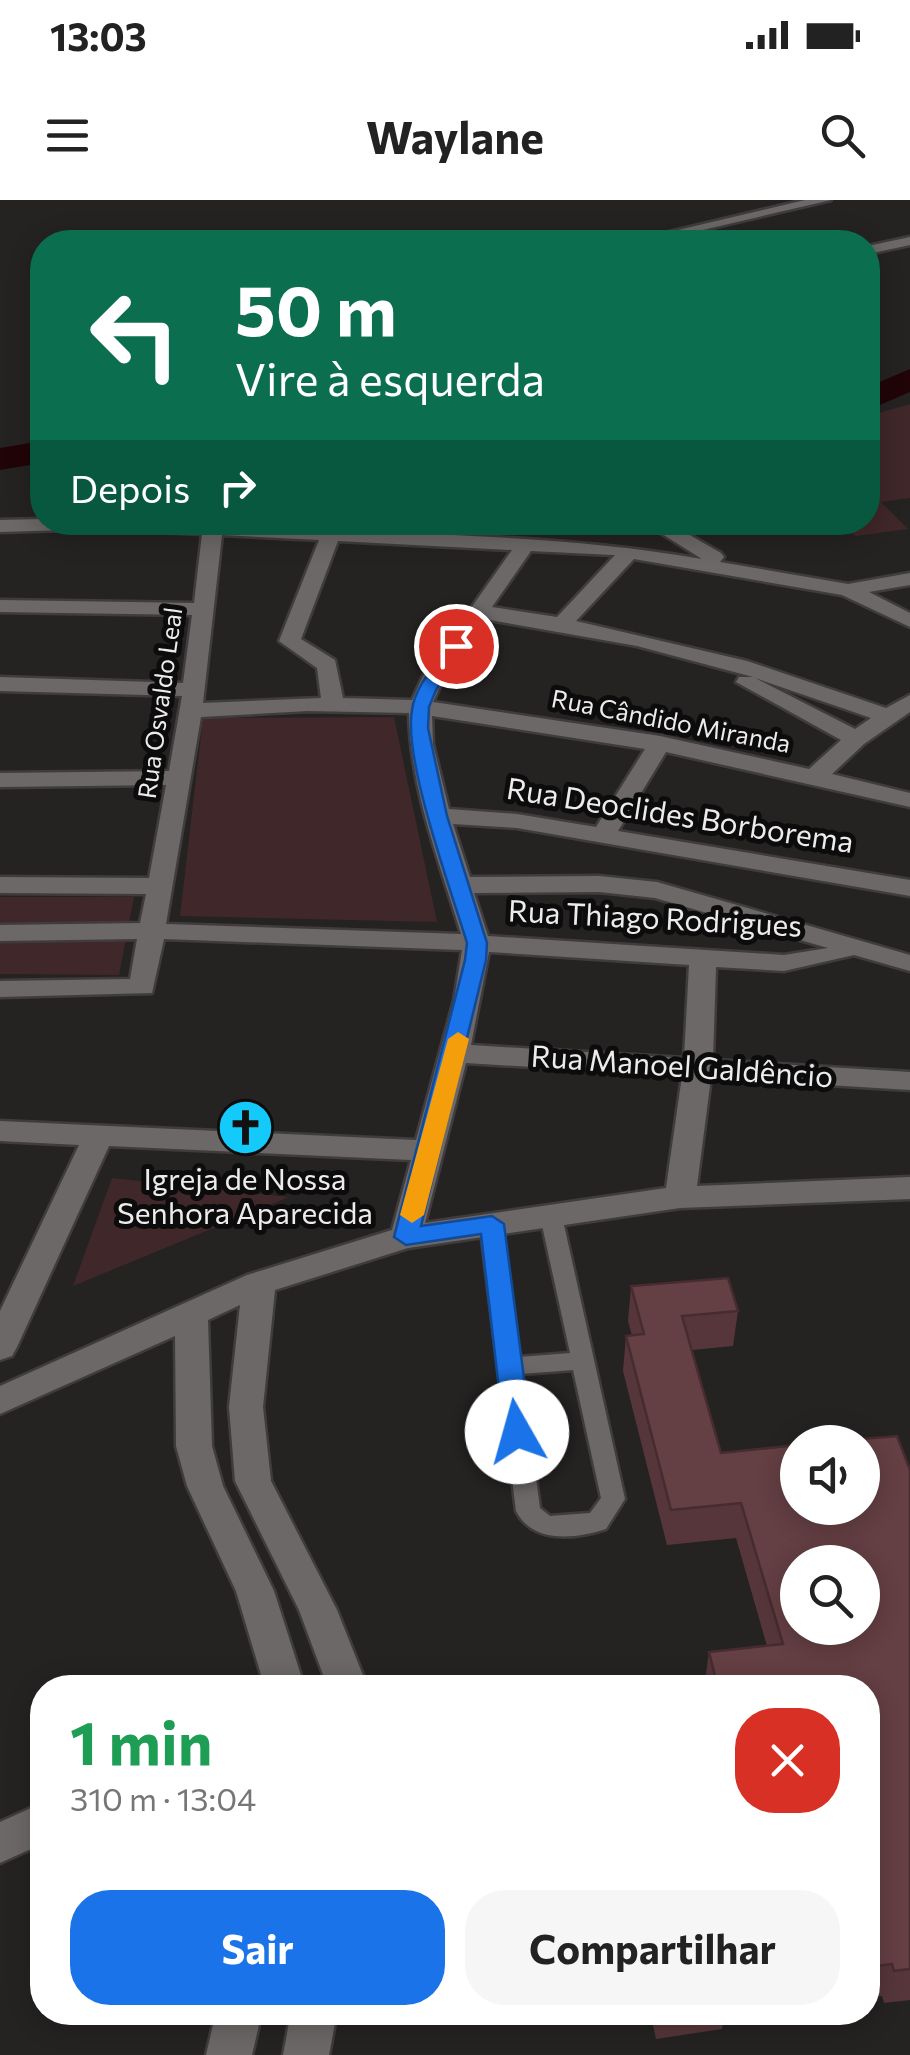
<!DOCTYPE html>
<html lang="pt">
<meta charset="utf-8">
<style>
body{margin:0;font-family:Commissioner,sans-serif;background:#f6f6f6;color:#222;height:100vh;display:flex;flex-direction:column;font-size:38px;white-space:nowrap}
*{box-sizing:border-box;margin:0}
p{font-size:32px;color:#767676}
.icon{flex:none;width:55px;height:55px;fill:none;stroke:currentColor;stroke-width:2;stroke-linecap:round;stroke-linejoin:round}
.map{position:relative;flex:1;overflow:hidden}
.drawer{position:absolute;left:30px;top:1475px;width:850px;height:350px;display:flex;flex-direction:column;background:#fff;border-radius:40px;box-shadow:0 5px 25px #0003}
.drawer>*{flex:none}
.banner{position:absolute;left:30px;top:30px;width:850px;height:305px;border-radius:40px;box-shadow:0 5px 25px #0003;background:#0b6e4f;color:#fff;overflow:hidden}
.fabs{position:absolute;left:780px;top:1225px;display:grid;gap:20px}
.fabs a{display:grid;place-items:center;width:100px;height:100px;border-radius:50%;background:#fff;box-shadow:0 5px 25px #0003;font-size:50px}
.pin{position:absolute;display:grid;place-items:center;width:85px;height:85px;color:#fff;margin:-42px;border:5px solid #fff;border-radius:50%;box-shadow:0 2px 10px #0007}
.me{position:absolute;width:110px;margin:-55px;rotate:353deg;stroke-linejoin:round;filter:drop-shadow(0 0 8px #0008)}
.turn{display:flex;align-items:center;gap:35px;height:210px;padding:0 40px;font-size:45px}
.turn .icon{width:130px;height:130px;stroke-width:2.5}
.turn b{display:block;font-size:70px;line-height:85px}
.then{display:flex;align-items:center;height:95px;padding:0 40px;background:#0003;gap:20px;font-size:38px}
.round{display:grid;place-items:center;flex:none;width:105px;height:105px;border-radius:40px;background:#f6f6f6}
.summary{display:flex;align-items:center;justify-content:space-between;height:170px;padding:0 40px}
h1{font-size:60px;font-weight:700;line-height:75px;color:#1e9e55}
.primary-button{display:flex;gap:20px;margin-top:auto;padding:20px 40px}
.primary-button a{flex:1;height:115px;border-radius:40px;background:#1a73e8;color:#fff;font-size:40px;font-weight:700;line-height:115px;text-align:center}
.primary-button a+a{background:#f6f6f6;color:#222}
.status{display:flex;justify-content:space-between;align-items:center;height:70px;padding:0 50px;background:#fff;direction:ltr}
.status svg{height:28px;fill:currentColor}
header{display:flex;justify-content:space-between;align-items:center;height:130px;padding:0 40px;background:#fff;font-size:45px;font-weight:700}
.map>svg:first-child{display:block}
</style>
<div class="status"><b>13:03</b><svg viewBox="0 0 49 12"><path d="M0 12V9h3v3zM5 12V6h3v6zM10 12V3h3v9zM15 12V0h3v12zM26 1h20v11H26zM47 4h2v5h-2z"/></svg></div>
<header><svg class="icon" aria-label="menu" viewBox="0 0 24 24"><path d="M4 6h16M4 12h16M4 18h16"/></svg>Waylane<svg class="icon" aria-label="search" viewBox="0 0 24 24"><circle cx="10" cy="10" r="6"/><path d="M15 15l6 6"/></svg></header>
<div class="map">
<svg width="910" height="1855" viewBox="0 0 910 1855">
<rect width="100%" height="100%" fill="#252222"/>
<g fill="#402729">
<path d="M910 204V298L881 302 908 329 856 336 832 323 868 322V216Z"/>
<path d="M394 517 437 722 180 716 203 518Z"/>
<path d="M0 697H134L119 775 0 774Z"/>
<path d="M112 978 289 997 73 1086Z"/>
</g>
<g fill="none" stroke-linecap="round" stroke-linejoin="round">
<g fill="#210408" fill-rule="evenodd">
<path d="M910 169V192L868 210V187Z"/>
<path d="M42 241V263L0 270V248Z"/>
</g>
<defs>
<path id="lane" d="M551 1009 562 1016 625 1299 606 1329C575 1339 533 1344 516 1311L480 1024 491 1017 502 1024 519 1157 570 1153 540 1016ZM573 1170 601 1298 590 1313 550 1316 540 1308 522 1174Z"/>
<g id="street">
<path d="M805 0H831L651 42H627Z"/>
<path d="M910 37V45L868 54V46Z"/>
<path d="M42 319V322C168 322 291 327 415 333 513 338 605 342 702 359L643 322H667L721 353 724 357 720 362 848 384 910 373V385L869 392 910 413V427L842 395 634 359 576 421 747 461 886 508 910 495V512L864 544 832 574 910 593V607L666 552 618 631 910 680V696L517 628 453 624 470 677 599 676 657 682 910 755V771L854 755 784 771 716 767 713 860 910 872V890L711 878 697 986 910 977V999L680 1008 408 1048 275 1090 263 1207 271 1281 337 1410 368 1488H328L299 1410 235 1281 229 1207 240 1105 208 1120 212 1246 223 1286 274 1391 305 1488H265L236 1391 187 1286 176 1246 175 1136 0 1214V1186L247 1075 392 1030 411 960 109 946 17 1147 12 1156 0 1160V1111L79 945 0 941V921L416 940 454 800 462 750 164 739 152 793 0 797V781L130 779 137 739 0 741V725L140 723 146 694 0 693V677L149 678 166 585 0 587V573L169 571 182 496 0 491V477L183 483 192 415 0 412V400L194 403 202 334 101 329 0 332V320ZM222 335 319 340 279 441 317 468 321 498 203 503ZM338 341 512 350 423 476 412 500 343 498 335 460 301 439ZM531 351 613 355H615L557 417 492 407ZM484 419 637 446 753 477H739L736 482 841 540 809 569 660 536 433 502 445 476ZM755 478 871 518 855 529ZM308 511 409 513C410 589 440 663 461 734L166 724 201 517ZM432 516 645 549 596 627 517 614 449 609 433 544ZM599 692 655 698 828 748 784 755 488 736 474 693ZM489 752 689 765 684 858 471 845ZM466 863 682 876 666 988 425 1023Z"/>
<path d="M42 1603V1644L0 1663V1622Z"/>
<path d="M216 1812H262L252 1855H206Z"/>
<path d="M291 1812H337L329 1855H283Z"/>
</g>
</defs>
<use href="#lane" stroke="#403c3d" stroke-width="5"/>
<use href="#street" stroke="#403c3d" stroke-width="5"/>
<use href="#lane" fill="#6c6868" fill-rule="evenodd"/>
<use href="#street" fill="#6c6868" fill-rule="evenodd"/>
</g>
<g fill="#56363a">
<path d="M631 1086 738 1111 733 1146 692 1150 721 1253 910 1270V1800L884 1803 882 1796 868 1798V1488H704L709 1452 767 1446 736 1338 667 1345 623 1171 626 1136H632L628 1121Z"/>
<path d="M650 1812H742L725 1814 722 1829 656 1839Z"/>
</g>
<path fill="#643f43" stroke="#462c2f" stroke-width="2.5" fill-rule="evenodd" d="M728 1078 738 1111 682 1116 721 1253 798 1245V1308H862V1242H825L897 1236 910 1270V1769L894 1771 892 1764 868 1767V1488H718L709 1452 783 1444 741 1303 671 1310 626 1136 644 1134 631 1086ZM798 1362H862V1428H798Z"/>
<path fill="#1a73e8" stroke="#114b97" stroke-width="2.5" d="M450 443 464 446 436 490 429 507 428 528 447 616 487 743 486 760 421 1026 492 1016 504 1024 531 1232 517 1242 504 1232 481 1034 406 1045 394 1037 465 760 467 743C451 690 403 560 412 510 415 486 437 463 450 443Z"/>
<path fill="#f59e0b" d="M458 832 469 839 424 1015 412 1023 400 1015 448 839Z"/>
<defs>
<symbol id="church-disc" viewBox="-11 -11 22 22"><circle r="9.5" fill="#13cafb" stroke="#0d0c0c"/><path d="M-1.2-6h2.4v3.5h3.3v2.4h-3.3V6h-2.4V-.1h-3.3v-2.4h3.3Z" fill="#111"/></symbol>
</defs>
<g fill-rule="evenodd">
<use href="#church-disc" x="214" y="896" width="63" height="63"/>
</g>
<g text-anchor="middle" stroke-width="10" stroke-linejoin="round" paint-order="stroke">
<g font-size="25" fill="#edebeb" stroke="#0d0c0c">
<text transform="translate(160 503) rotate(-82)" y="9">Rua Osvaldo Leal</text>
<text transform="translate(671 521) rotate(11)" y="9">Rua Cândido Miranda</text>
</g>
<g font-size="30" fill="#edebeb" stroke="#0d0c0c">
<text transform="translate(680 616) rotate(9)" y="10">Rua Deoclides Borborema</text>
<text transform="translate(655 719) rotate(3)" y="10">Rua Thiago Rodrigues</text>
<text transform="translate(682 867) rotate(4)" y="10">Rua Manoel Galdêncio</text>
</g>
<g font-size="30" fill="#edebeb" stroke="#0d0c0c">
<text x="245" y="990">Igreja de Nossa<tspan x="245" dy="34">Senhora Aparecida</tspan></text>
</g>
</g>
</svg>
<div class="fabs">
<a><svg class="icon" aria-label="sound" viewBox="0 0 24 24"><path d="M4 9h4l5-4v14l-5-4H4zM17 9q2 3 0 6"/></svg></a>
<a><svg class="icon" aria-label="search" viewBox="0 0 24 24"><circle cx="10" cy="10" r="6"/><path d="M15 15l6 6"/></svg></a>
</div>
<div class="pin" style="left:456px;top:446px;background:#d93025"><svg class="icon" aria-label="arrive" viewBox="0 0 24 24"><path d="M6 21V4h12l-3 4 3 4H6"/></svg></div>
<svg class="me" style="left:517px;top:1232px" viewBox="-20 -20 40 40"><circle r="19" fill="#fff"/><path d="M0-13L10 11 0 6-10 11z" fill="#1a73e8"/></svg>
<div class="banner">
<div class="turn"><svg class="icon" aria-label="left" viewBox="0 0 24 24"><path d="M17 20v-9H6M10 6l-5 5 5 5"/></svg><div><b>50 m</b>Vire à esquerda</div></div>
<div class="then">Depois<svg class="icon" aria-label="right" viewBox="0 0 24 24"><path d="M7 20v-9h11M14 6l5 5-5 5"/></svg></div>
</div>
<section class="drawer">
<div class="summary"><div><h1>1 min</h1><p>310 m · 13:04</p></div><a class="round" style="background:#d93025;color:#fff"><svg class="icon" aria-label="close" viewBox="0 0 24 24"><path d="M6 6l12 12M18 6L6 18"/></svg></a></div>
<div class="primary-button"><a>Sair</a><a>Compartilhar</a></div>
</section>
</div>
